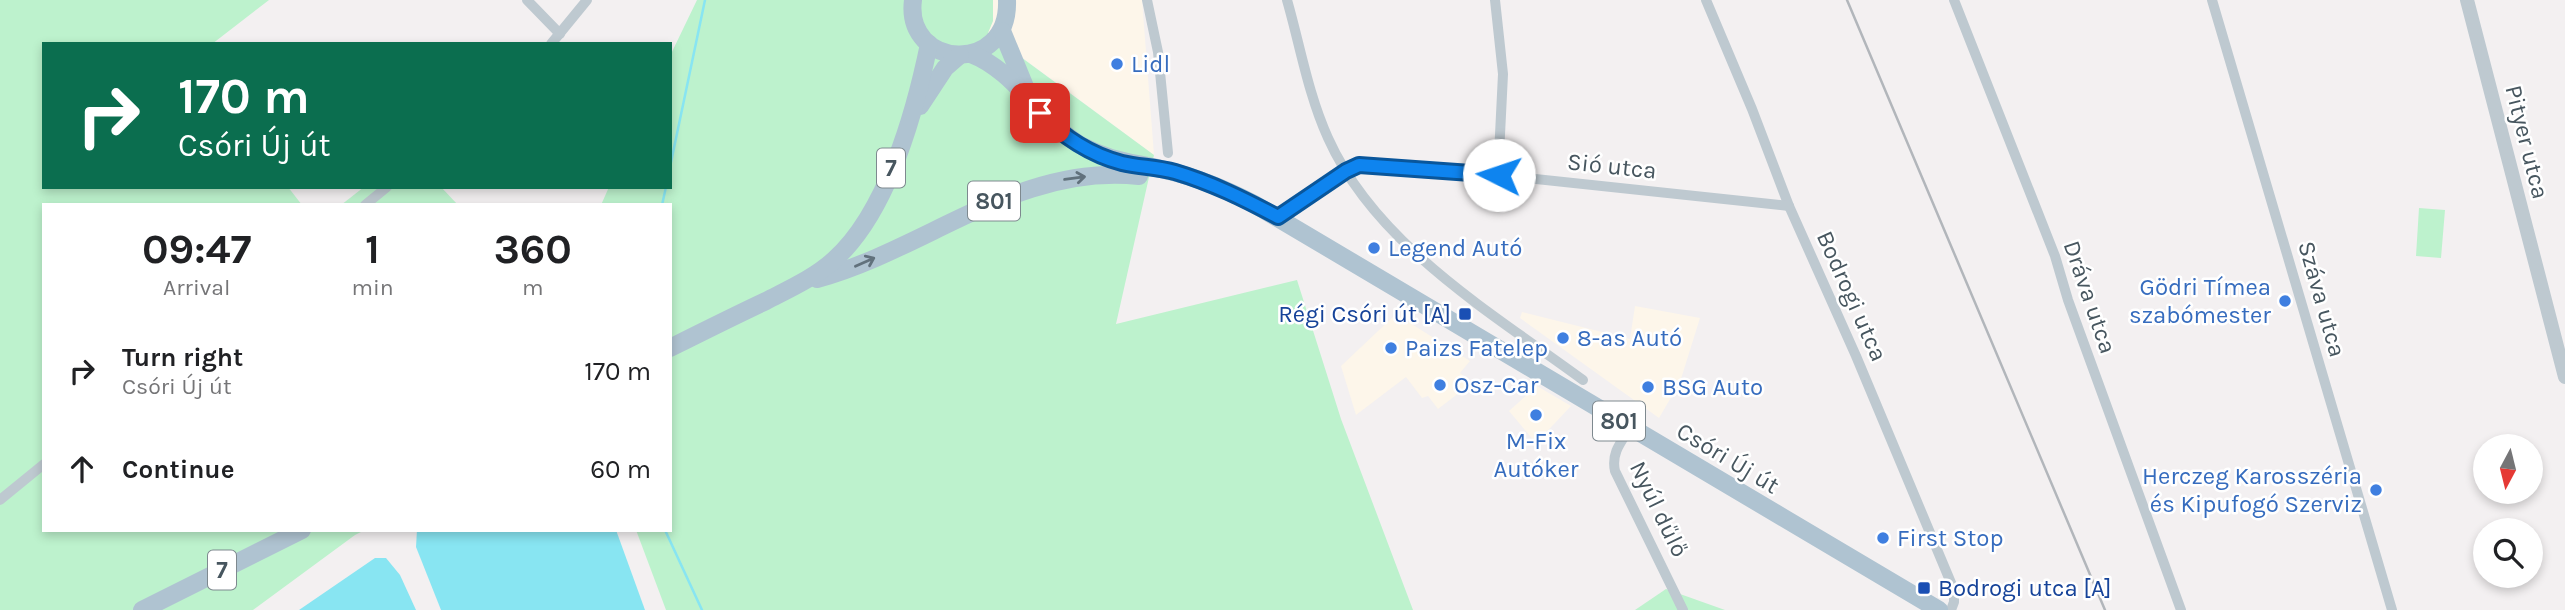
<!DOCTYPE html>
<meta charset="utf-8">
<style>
body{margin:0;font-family:Karla,sans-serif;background:#f2f2f2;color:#202124;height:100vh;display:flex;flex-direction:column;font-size:26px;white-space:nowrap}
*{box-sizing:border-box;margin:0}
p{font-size:23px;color:#757577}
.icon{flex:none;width:38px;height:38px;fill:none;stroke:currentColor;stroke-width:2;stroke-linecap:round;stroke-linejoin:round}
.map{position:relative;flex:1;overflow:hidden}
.side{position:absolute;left:42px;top:203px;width:630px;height:329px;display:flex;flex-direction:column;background:#fff;border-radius:0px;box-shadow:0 4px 10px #0003}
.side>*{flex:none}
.hud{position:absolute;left:42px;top:42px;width:630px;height:147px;border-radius:0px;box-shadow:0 4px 10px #0003;background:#0b6e4f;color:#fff;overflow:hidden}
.needle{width:46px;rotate:187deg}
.fabs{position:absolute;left:2473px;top:434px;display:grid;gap:14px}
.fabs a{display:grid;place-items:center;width:70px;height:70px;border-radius:50%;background:#fff;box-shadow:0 4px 10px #0003;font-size:35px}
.pin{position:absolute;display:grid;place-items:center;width:60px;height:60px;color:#fff;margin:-30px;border-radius:14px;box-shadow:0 4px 10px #0006}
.me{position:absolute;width:77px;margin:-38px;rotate:274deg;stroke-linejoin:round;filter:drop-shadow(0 0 5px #0008)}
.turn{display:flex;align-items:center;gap:24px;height:147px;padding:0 21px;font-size:32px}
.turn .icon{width:91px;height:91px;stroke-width:2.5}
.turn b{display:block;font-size:49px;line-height:60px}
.eta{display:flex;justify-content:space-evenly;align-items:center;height:119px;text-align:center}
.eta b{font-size:42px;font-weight:700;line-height:49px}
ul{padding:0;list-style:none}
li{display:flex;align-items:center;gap:21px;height:98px;padding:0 21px}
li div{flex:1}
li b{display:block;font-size:26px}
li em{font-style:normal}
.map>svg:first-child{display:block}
</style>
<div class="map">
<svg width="2565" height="610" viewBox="0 0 2565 610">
<rect width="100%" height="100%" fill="#f3f0f1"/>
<g fill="#fdf6ea">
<path d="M978 0H1142L1154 155 959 11Z"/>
<path d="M1635 306 1700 318 1680 382 1659 418 1520 318 1522 312 1630 339Z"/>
<path d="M1396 314 1470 361 1460 373 1472 383 1438 409 1428 396 1422 398 1406 377 1356 415 1341 366Z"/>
<path d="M1537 386 1571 406 1536 443 1509 411Z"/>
</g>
<g fill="#bdf2cd">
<path d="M0 0H269L212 44H44V187H288L302 205H44V530H365L355 535 253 610H0Z"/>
<path d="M697 0H993V21L988 33 1154 155 1116 324 1297 280 1341 419 1413 610H666L636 530H670V205H601L609 187H670V56Z"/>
<path d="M364 187H441L458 205H341Z"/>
<path d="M2419 208 2445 210 2441 258 2416 256Z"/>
<path d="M1666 589 1725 610H1635Z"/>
</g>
<g fill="#88e5f2">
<path d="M417 530H616L645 610H441L416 547Z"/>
<path d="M375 558H386L400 575 416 610H299Z"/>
</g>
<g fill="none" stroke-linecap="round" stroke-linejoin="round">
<g stroke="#88e5f2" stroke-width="2.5">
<path d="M670 167 705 0"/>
<path d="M662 205 666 187"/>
<path d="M665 530 702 610"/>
</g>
<g stroke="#bec9d0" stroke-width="10">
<path d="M527 0 560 34"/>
<path d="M1147 0 1158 52 1168 153"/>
<path d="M1287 0C1300 45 1308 94 1328 138 1376 245 1492 313 1583 380"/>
<path d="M1495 0 1503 74 1498 175"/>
<path d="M1706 0 1752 109 1789 206 1856 356 1954 590V602L1951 610"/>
<path d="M1954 0 2055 256 2068 300 2181 610"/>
<path d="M2212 0 2392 610"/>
<path d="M551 44 587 0"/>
<path d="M365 205 387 187"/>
<path d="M1278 217 1359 165 1498 175 1789 206"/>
<path d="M1630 428C1621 442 1611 453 1615 471L1683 610"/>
<path d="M0 500 44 464"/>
</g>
<path stroke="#bec9d0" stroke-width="14" d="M2467 0 2565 377"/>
<g stroke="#afc3d1" stroke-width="18">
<path d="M913 0C904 69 1010 76 1007 0"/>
<path d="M1002 31 1028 94"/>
<path d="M971 54C1016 71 1040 122 1082 146 1114 163 1136 162 1169 171 1199 178 1227 190 1254 204L1939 610"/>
<path d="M920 106 945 68 960 55"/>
<path d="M817 279C927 249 1019 163 1139 176"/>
<path d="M670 348C702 332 734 316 766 301 789 289 814 278 834 260 887 213 915 112 929 44"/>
<path d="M142 610 302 530"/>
</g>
<path stroke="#b2b6bb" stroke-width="2.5" d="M1847 0 2105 610"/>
</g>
<defs><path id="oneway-shaft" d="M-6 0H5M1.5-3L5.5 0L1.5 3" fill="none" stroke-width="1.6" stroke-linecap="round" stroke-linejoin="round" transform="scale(1.75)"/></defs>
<g stroke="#61717c">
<use href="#oneway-shaft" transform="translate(1075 178) rotate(-8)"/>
<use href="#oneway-shaft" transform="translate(865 262) rotate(-24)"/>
</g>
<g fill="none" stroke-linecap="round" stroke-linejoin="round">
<defs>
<path id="route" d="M1040 113C1062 136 1091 155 1122 163 1139 167 1157 167 1175 172 1212 183 1244 199 1278 217L1346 171 1359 165 1499 175"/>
</defs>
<use href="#route" stroke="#09569b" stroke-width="18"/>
<use href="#route" stroke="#0e84ef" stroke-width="12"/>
</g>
<g fill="#3f7fe0" stroke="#fff" stroke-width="2.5">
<circle cx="1117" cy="64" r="7"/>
<circle cx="1374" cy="248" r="7"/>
<circle cx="2285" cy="301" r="7"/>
<circle cx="1563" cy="338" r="7"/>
<circle cx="1391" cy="348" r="7"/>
<circle cx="1440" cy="385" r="7"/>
<circle cx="1648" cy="387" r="7"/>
<circle cx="1536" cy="415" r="7"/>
<circle cx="2376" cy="490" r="7"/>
<circle cx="1883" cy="538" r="7"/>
</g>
<g fill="#1a4fb4" stroke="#fff" stroke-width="2.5">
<rect x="1458" y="307" width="14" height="14" rx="3.5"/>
<rect x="1917" y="581" width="14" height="14" rx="3.5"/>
</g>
<g text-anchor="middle" stroke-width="5" stroke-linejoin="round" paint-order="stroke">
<g fill="#fff" stroke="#7e898f" stroke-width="2">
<rect x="877" y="148.5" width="28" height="39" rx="5"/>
<rect x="968" y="181.5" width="52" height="39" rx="5"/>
<rect x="1593" y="401.5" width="52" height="39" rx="5"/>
<rect x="208" y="550.5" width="28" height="39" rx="5"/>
</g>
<g font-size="23" font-weight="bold" fill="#47565f">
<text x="891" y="176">7</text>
<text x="994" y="209">801</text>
<text x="1619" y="429">801</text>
<text x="222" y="578">7</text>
</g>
<g font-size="24" fill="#366cbe" stroke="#fff" text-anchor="start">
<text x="1131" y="72">Lidl</text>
<text x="1388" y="256">Legend Autó</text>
<text x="2271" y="295" text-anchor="end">Gödri Tímea<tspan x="2271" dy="28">szabómester</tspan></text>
<text x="1577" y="346">8-as Autó</text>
<text x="1405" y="356">Paizs Fatelep</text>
<text x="1454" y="393">Osz-Car</text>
<text x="1662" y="395">BSG Auto</text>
<text x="1536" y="449" text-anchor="middle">M-Fix<tspan x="1536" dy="28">Autóker</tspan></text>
<text x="2362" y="484" text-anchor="end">Herczeg Karosszéria<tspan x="2362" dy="28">és Kipufogó Szerviz</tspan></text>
<text x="1897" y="546">First Stop</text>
</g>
<g font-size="24" fill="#47565f" stroke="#fff">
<text transform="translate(2527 142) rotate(76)" y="8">Pityer utca</text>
<text transform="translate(1612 166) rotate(6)" y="8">Sió utca</text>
<text transform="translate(1852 296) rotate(66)" y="8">Bodrogi utca</text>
<text transform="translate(2090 297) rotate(71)" y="8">Dráva utca</text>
<text transform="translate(2322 299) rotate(74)" y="8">Száva utca</text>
<text transform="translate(1728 458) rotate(31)" y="8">Csóri Új út</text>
<text transform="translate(1659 509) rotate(64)" y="8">Nyúl dűlő</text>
</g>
<g font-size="24" fill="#164399" stroke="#fff" text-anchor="end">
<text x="1451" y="322">Régi Csóri út [A]</text>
<text x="1938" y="596" text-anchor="start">Bodrogi utca [A]</text>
</g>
</g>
</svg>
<div class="fabs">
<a><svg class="needle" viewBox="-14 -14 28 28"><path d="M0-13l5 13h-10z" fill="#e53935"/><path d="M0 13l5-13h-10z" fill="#757577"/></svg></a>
<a><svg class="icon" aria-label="search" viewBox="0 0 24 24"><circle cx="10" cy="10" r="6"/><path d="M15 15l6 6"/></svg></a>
</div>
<div class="pin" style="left:1040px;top:113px;background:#d93025"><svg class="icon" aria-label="arrive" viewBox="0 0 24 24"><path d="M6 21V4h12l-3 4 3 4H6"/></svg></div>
<svg class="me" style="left:1499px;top:175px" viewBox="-20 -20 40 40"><circle r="19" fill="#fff"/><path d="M0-13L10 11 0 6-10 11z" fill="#0e84ef"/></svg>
<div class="hud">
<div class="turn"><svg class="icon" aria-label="right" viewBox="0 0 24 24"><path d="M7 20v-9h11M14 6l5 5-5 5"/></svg><div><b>170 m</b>Csóri Új út</div></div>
</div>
<section class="side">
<div class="eta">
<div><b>09:47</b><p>Arrival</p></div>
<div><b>1</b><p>min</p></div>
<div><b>360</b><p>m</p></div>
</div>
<ul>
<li><svg class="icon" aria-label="right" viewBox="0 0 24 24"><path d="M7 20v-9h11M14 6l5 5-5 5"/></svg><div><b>Turn right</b><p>Csóri Új út</p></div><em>170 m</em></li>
<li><svg class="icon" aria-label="ahead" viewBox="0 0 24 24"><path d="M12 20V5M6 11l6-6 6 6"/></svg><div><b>Continue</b></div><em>60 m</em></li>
</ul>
</section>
</div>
